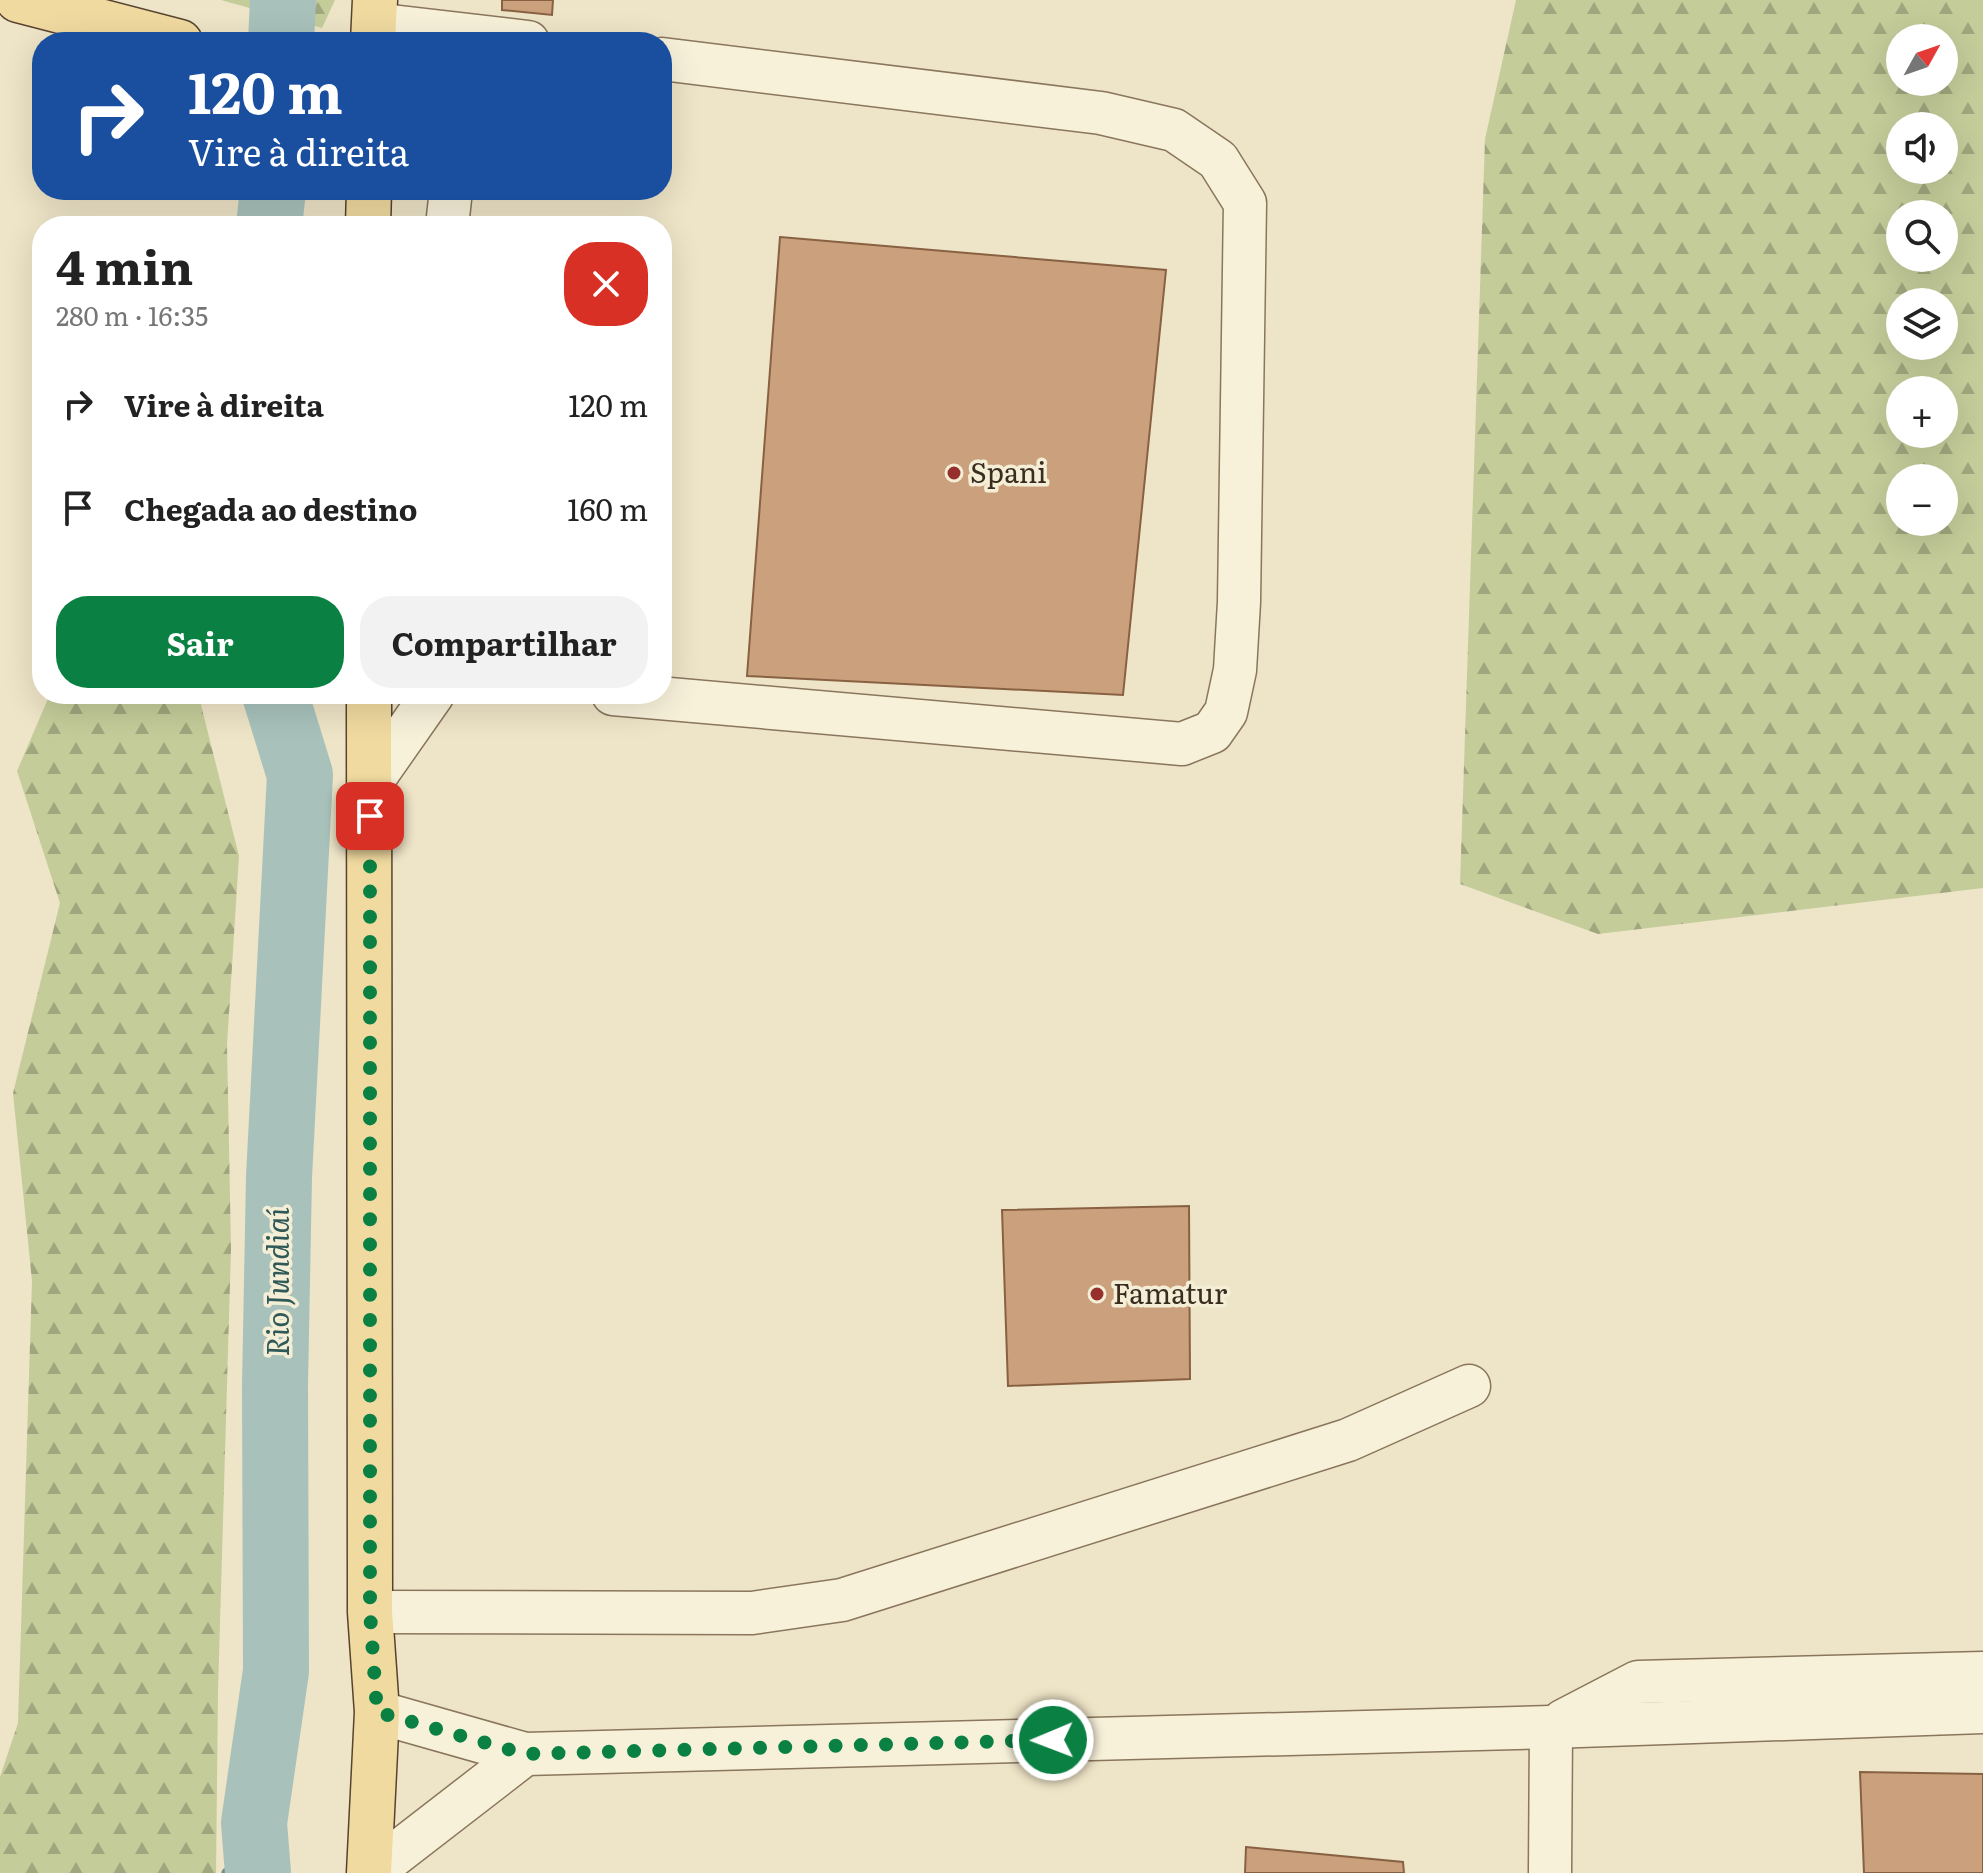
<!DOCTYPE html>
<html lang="pt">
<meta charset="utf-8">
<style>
body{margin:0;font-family:Literata,serif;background:#f2f2f2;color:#222;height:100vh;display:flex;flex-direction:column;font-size:30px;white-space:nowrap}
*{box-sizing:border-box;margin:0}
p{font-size:26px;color:#767676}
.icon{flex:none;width:44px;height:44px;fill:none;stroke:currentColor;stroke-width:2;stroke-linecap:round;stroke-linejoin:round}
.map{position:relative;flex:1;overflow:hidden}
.drawer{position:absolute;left:32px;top:216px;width:640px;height:488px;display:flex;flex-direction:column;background:#fff;border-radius:32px;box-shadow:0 8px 32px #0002}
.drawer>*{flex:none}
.hud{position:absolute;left:32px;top:32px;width:640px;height:168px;border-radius:32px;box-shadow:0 8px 32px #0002;background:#1a4fa0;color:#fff;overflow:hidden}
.needle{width:52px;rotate:50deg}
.controls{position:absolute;left:1886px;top:24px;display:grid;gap:16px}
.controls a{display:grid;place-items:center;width:72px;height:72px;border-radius:50%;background:#fff;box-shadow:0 8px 32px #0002;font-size:40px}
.pin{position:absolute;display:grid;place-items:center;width:68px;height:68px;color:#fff;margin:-34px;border-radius:16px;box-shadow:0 4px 12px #0006}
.me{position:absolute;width:88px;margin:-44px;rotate:269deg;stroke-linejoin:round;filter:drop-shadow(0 0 6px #0008)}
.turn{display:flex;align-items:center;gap:28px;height:168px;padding:0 24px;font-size:36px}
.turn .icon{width:104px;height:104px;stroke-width:2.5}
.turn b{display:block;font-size:56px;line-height:68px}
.round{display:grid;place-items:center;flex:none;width:84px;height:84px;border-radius:32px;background:#f2f2f2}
.headline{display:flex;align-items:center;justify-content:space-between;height:136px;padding:0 24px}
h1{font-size:48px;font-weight:700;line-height:60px}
.button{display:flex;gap:16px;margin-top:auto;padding:16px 24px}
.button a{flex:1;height:92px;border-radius:32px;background:#0b8043;color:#fff;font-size:32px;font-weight:700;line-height:92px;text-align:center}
.button a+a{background:#f2f2f2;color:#222}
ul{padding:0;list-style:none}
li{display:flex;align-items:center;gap:24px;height:104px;padding:0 24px}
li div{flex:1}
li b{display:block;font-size:30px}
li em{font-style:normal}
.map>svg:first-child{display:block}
</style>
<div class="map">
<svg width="1983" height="1873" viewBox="0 0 1983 1873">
<defs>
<pattern id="forest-firs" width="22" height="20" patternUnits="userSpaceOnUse" patternTransform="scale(2)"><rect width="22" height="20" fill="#c4cc9a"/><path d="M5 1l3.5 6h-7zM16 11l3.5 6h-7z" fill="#a0a67d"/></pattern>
</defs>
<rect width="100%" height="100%" fill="#eee4c7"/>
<g fill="url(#forest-firs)" fill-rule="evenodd">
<path d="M221 0H335L322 28Z"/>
<path d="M1516 0H1983V888L1598 934 1460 884 1485 139ZM1900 38H1944V82H1900ZM1900 126H1944V170H1900ZM1900 214H1944V258H1900ZM1900 302H1944V346H1900ZM1900 390H1944V434H1900ZM1900 478H1944V522H1900Z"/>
<path d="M50 694H201L200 701 239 856 227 1045 231 1249 218 1691 216 1873H0V1777L18 1723 32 1281 13 1093 60 903 17 771Z"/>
</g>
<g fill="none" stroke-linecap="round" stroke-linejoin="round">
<path stroke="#6e9089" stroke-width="11" d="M227 1873 257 1859"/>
<g stroke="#a8c2bb" stroke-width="66">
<path d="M281 42 283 0"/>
<path d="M269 226 273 190"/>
<path d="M258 1873 254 1823 276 1671 275 1385 279 1177 300 775 275 694"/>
</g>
</g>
<g fill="#cba17d" stroke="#886142" stroke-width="2">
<path d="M502 0H553L552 15 502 10Z"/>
<path d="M780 237 1166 270 1123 695 747 676Z"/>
<path d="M1189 1206 1190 1379 1008 1386 1002 1210Z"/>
<path d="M1860 1772 1983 1774V1873H1864Z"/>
<path d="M1246 1847 1403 1862 1404 1873H1245Z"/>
</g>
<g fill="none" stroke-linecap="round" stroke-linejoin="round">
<defs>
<g id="minor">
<path d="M374 24 528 42"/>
<path d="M447 226 451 190"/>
<path d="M613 694 1182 744 1212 732 1226 712 1235 670 1239 602 1245 203 1218 160 1174 130 1101 113 662 59"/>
<path d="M370 784 433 694"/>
<path d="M370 1612 752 1613 842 1600 1348 1440 1469 1386"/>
<path d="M377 1712 525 1754 1551 1727 1983 1712"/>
<path d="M1563 1721 1638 1682 1983 1673"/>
<path d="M371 1873 525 1754"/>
<path d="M1550 1873 1551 1727"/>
</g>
<g id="major">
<path d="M18 0 180 42"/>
<path d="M373 42 375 0"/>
<path d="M368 226 369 190"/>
<path d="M369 694 370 1612 377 1712 369 1873"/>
</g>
</defs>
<use href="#minor" stroke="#89765c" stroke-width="45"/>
<use href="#major" stroke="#574430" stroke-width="47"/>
<use href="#minor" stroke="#f8f1da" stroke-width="42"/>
<use href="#major" stroke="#f0daa0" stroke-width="44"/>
</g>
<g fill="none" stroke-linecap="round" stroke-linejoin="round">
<path stroke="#0b8043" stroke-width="14" stroke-dasharray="0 25.2" d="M370 816V1612L377 1712 525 1754 1053 1740"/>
</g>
<g fill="#97302d" stroke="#f5eed6" stroke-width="3">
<circle cx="954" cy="473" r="8"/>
<circle cx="1097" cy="1294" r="8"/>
</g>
<g text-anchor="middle" stroke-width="7" stroke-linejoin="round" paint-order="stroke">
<g font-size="28" fill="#3a2d20" stroke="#f5eed6" text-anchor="start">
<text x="970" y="483">Spani</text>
<text x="1113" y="1304">Famatur</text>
</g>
<g font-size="30" font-style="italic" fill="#2f5958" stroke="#f5eed6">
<text transform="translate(279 1282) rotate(-90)" y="10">Rio Jundiaí</text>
</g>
</g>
</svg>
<div class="controls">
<a><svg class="needle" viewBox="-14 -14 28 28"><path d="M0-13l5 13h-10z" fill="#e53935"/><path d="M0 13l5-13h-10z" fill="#767676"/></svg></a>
<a><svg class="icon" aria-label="sound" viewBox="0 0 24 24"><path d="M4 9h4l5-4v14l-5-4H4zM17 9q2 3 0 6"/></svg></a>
<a><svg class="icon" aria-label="search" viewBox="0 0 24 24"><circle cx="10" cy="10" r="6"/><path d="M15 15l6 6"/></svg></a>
<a><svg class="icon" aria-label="layers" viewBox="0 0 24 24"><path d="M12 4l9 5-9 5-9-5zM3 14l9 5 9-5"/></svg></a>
<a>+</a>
<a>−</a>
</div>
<div class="pin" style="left:370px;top:816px;background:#d93025"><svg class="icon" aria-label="arrive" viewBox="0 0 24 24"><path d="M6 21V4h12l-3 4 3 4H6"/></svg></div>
<svg class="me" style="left:1053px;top:1740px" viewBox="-20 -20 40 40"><circle r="17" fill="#0b8043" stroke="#fff" stroke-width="3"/><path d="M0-11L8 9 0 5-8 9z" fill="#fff"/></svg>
<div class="hud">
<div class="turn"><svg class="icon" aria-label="right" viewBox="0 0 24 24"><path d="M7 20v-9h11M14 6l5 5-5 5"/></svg><div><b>120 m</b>Vire à direita</div></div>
</div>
<section class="drawer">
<div class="headline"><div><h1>4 min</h1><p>280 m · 16:35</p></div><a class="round" style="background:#d93025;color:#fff"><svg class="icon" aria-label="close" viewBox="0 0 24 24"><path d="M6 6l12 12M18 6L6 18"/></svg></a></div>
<ul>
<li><svg class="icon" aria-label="right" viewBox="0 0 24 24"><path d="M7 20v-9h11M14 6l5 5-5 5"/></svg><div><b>Vire à direita</b></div><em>120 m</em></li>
<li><svg class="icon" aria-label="arrive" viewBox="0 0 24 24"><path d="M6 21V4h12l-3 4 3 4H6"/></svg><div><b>Chegada ao destino</b></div><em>160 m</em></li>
</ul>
<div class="button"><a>Sair</a><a>Compartilhar</a></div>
</section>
</div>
